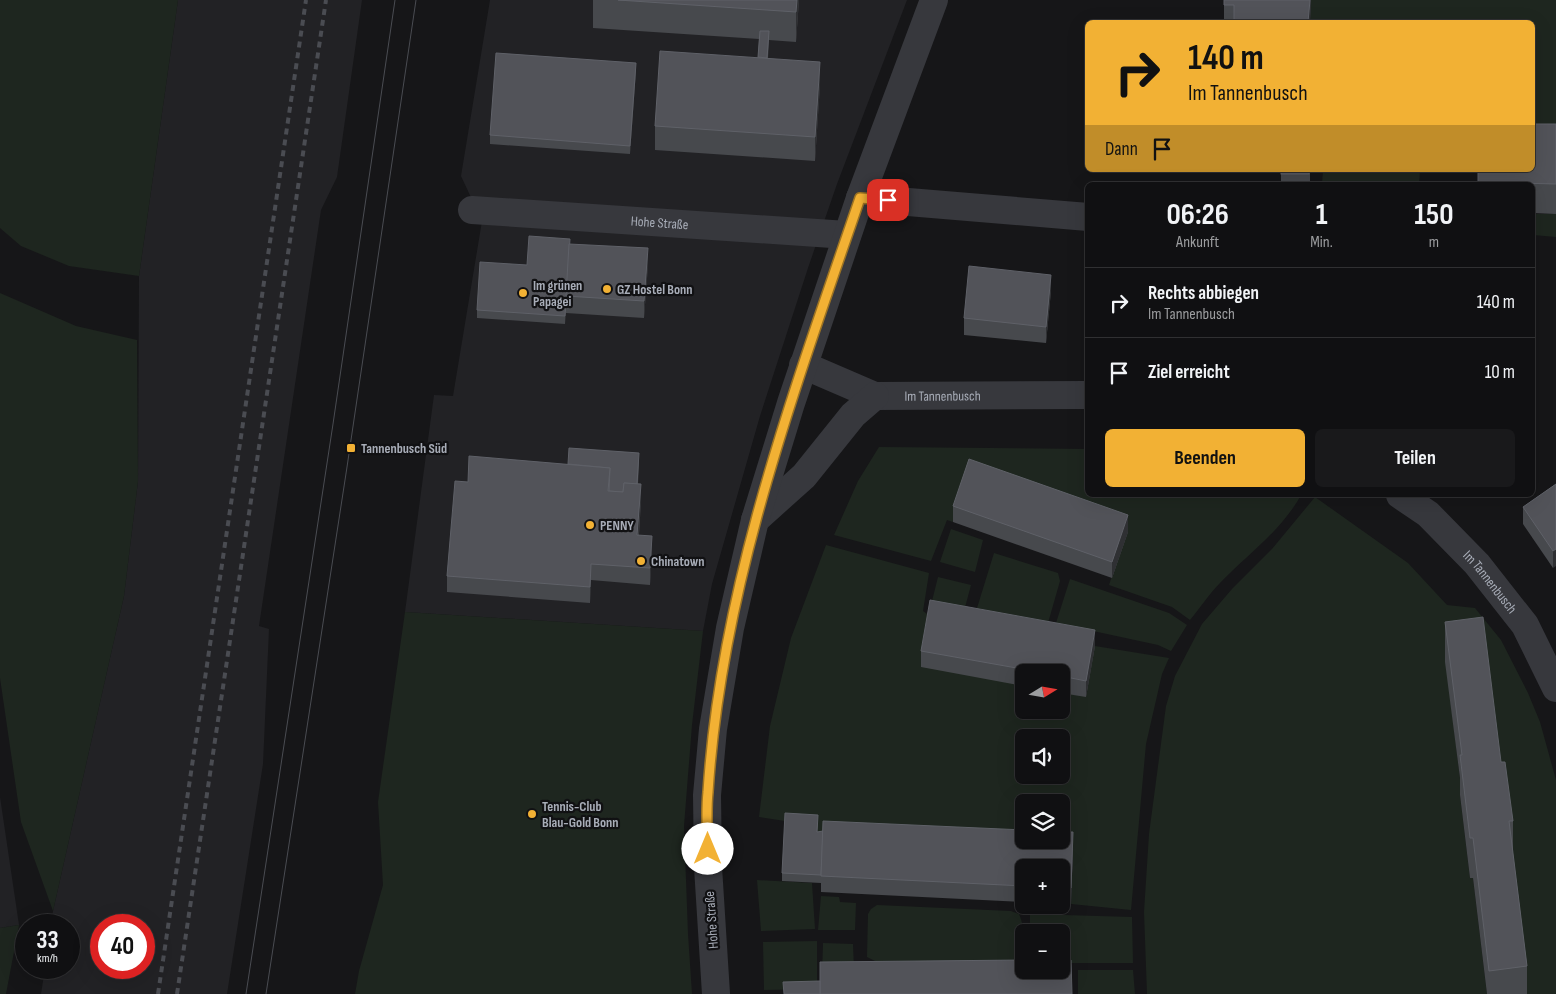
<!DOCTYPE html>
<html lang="de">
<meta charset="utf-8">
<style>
body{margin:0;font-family:"Sofia Sans Condensed",sans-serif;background:#19191b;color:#f1f3f6;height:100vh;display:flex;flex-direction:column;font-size:19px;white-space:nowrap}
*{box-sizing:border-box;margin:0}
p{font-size:16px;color:#9c9d9f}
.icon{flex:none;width:28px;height:28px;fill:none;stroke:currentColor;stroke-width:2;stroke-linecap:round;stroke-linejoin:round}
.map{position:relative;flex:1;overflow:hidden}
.details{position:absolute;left:1085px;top:182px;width:450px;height:315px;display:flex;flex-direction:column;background:#101012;border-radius:8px;box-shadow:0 5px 20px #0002,0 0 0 1px #303032}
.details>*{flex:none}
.hud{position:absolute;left:1085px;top:20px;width:450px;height:152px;border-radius:8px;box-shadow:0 5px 20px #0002,0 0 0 1px #303032;background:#f2b134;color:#111;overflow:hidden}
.needle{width:32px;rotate:79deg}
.buttons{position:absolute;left:1015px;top:664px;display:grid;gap:10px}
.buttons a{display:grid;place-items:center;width:55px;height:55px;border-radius:8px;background:#101012;box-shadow:0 5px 20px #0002,0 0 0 1px #303032;font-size:25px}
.speed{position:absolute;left:15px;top:914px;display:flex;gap:10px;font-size:25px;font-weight:700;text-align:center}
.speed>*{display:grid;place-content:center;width:65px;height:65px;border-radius:50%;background:#101012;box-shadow:0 5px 20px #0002,0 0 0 1px #303032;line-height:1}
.speed small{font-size:12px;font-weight:400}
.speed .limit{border:8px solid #d22;background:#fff;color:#111}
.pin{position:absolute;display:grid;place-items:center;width:42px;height:42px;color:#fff;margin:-21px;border-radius:10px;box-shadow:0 2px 8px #0006}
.me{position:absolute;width:55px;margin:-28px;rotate:0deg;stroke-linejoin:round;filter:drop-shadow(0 0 4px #0008)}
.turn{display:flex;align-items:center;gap:18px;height:105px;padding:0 20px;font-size:22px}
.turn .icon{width:65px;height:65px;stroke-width:2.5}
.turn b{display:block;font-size:35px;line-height:42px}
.then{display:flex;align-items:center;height:48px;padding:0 20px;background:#0003;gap:10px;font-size:19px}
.eta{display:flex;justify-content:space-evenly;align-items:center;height:85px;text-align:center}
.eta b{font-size:30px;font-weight:700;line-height:35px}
.button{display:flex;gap:10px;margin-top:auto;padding:10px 20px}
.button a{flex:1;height:58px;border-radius:8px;background:#f2b134;color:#111;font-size:20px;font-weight:700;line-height:58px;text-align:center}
.button a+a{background:#19191b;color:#f1f3f6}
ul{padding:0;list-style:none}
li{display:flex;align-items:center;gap:15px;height:70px;padding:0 20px;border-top:1px solid #303032}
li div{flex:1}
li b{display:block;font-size:19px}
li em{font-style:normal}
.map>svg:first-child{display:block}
</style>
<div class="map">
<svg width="1556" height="994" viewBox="0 0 1556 994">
<rect width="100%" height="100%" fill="#161618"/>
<g fill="#222225" fill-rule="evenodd">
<path d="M178 0H362L337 177 321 210 259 626 269 629 263 764 227 994H41L45 968H69V925H51L53 911 124 596 138 481 139 276ZM101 925H144V968H101Z"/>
<path d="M490 0H907L837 184 808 268 760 416 712 584 703 631 405 612 434 395 453 396 482 221 461 176Z"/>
<path d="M0 797 19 925 0 928Z"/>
</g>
<g fill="#1e261f" fill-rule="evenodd">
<path d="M0 0H178L139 276 69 266 21 246 0 228Z"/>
<path d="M1311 0H1556V129L1533 136 1532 22H1310Z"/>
<path d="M1323 170H1420L1419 185H1322Z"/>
<path d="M1533 214H1556V237L1533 235Z"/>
<path d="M0 293 76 326 137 340 138 481 124 596 53 911 21 822 0 678Z"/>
<path d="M879 447 1087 449 1088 495H1301C1282 530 1247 555 1220 583 1209 594 1200 608 1190 620L1172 607 1109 585 1127 531 953 522 947 520 931 561 834 535 858 481Z"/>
<path d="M1315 497 1408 563 1447 605 1475 608 1501 640 1528 693 1540 722 1556 780V994H1525L1509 861 1446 662 1462 795H1460L1470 878H1473L1487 994H1147L1144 912 1149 834 1166 706 1175 676 1202 624 1232 589 1272 549Z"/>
<path d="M951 529 983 540 975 572 940 562Z"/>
<path d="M826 545 929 573 923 611 1024 686V710H1061V693L1095 646 1169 658 1162 674 1146 744 1131 910 1071 904 1073 849 824 837 785 821 759 817 770 726 791 638ZM1024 738H1061V775H1024ZM1024 802H1061V840H1024Z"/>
<path d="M994 553 1058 573 1060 581 1048 623 977 608Z"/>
<path d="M938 577 971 585 963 615 930 609Z"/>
<path d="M1070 579 1169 613 1187 625 1171 651 1158 645 1056 623Z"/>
<path d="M405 612 703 631 692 725 684 826 688 934 692 994H355L359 971 383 885 378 802Z"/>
<path d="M757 880 812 883 815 929 761 931Z"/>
<path d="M821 896 839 897 840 902 856 903 855 930H818Z"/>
<path d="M877 905 1011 911 1019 914C1025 927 1026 951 1021 965L875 961 867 957 868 914 871 909Z"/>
<path d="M1030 914 1132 917 1133 963H1061V932H1030Z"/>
<path d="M19 925 6 994H0V928Z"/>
<path d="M817 941V989L764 990 763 942Z"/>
<path d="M823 943 853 944 854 969 822 975Z"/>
<path d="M1078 970H1133L1135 994H1078Z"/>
</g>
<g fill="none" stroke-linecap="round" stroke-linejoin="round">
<g stroke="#37383d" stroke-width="28">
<path d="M860 198 1088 217"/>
<path id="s1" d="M472 210 847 235"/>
<path id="s2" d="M803 365 875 396 1088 395"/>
<path id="s3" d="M1400 495 1428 514 1477 564 1525 625 1556 688"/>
</g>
<g stroke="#37383d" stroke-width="28">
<path d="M755 520 804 476 853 415 875 396"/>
<path d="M716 994 708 867 707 795 713 729 730 628 755 520 791 403 860 198 934 0"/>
</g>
<g stroke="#4a4c52" stroke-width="1">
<path d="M246 994 333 424 395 0"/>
<path d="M266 994 347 467 416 0"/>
</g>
<g stroke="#4a4c52" stroke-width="4" stroke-dasharray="6 5" stroke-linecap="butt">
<path d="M158 994 306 0"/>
<path d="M177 994 326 0"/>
</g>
</g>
<g fill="#47494d">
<path d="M593 0H799L796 42 769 40 768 58 820 85 815 161 655 150V126L758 57 759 39 593 28Z"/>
<path d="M1224 0H1311L1310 22H1208L1224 20Z"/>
<path d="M636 71 630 154 490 144V135Z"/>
<path d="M1556 124V214L1532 213V185H1478V170Z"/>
<rect x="1281" y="170" width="29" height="15"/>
<path d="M570 244 648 265 644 318 566 313V308L565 324 477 318V310L527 265Z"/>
<path d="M1051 291 1046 343 964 335V318Z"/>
<path d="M639 462 638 484 641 501 639 535 652 552 650 585 591 580 590 603 447 592V576L468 482 568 464Z"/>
<path d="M1556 484 1553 568 1523 524V507Z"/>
<path d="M953 506 1128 532 1112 578 953 522Z"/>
<path d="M1445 622 1501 762 1513 821V854L1527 966V994H1487L1473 878H1470L1460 795V778L1445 662Z"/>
<path d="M1095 646 1086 697 1061 693V672H1024V686L921 667V651Z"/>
<path d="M818 823 817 832 1073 849 1071 904H1061V868H1024V902L821 892V883L782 881V873Z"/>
</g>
<g fill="#2f3033">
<path d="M797 0H799L796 42V12Z"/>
<path d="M1310 0H1311L1310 22H1308Z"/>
<path d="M820 62V85L815 161V137Z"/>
<path d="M636 63V71L630 154V146Z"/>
<path d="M648 248V265L644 318V301Z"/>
<path d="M1051 275V291L1046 343V327Z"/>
<path d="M641 484V501L637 551V535Z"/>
<path d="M1128 515V532L1112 578V562Z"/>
<path d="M652 536V552L650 585V568Z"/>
<path d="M1556 549V566L1553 568V551Z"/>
<path d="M591 564V580L590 603V587Z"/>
<path d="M1095 630V646L1086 697V681Z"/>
<path d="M1073 832V849L1071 904V888Z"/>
</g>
<g fill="#525359" stroke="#5f6168">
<path d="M618 0H797L796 12Z"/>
<path d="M1224 0H1310L1308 22H1208V20H1234V5H1224Z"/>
<path d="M760 31H769L767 58 758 57Z"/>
<path d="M660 51 820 62 815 137 655 126Z"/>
<path d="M496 53 636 63 630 146 490 135Z"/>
<path d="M1532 124H1556V184L1478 182V170H1532Z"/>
<rect x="1281" y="170" width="28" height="4"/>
<path d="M529 236 570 239 565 316 477 310 480 262 527 265Z"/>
<path d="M569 244 648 248 644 301 566 296Z"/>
<path d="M969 266 1051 275 1046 327 964 318Z"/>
<path d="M569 448 639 453 637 484 624 483 623 492 609 491 610 468 568 464Z"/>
<path d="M469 456 610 468 608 491 623 492 624 483 641 484 637 535 652 536 650 568 591 564 590 587 447 576 455 481 468 482Z"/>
<path d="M969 459 1128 515 1112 562 953 506Z"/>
<path d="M1556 484V549L1553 551 1523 507Z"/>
<path d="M930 600 1095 630 1086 681 1061 676V672H1039L921 651Z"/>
<path d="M1483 617 1501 762H1505L1513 821H1509L1527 966 1489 971 1473 838H1470L1460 755H1462L1445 622Z"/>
<path d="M785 813 818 815 817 832 823 831 821 875 782 873Z"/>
<path d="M823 821 1024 830V840H1061V832H1073L1071 888 1061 887V868H1024V886L821 876Z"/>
<path d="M1024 960V970H1061V960H1071L1072 994H820V962Z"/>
<path d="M820 981V994H784L783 982Z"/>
</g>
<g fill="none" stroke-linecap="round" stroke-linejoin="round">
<defs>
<path id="route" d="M708 849C707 830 706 811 708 792 721 587 794 391 860 198L888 200"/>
</defs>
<use href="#route" stroke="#9d7322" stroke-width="12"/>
<use href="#route" stroke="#f2b134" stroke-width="9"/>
</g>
<g fill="#f2b134" stroke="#111113" stroke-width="2">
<circle cx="607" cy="289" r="5"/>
<circle cx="523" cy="293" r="5"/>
<rect x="346" y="443" width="10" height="10" rx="2.5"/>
<circle cx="590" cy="525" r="5"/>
<circle cx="641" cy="561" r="5"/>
<circle cx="532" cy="814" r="5"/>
</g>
<g text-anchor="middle" stroke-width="4.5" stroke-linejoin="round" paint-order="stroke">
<g font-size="14" fill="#a8adb8" stroke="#111113">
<text dy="5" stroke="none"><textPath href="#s1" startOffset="188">Hohe Straße</textPath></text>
<text dy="5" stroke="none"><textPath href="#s2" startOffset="146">Im Tannenbusch</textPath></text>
<text dy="5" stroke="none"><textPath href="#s3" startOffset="126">Im Tannenbusch</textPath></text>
<text transform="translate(711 920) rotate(-94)" y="5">Hohe Straße</text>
</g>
<g font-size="14" font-weight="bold" fill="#a8adb8" stroke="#111113" text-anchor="start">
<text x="533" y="290">Im grünen<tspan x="533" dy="16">Papagei</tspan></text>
<text x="617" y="294">GZ Hostel Bonn</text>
<text x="361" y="453">Tannenbusch Süd</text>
<text x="600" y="530">PENNY</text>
<text x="651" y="566">Chinatown</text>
<text x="542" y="811">Tennis-Club<tspan x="542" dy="16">Blau-Gold Bonn</tspan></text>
</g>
</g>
</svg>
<div class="buttons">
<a><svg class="needle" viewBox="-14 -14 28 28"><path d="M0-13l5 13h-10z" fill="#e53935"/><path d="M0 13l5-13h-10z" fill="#9c9d9f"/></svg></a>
<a><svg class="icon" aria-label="sound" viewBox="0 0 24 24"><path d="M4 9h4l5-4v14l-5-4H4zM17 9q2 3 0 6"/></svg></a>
<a><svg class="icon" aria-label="layers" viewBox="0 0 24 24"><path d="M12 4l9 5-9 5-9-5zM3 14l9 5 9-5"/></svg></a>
<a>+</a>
<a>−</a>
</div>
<div class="speed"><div>33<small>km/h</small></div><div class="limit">40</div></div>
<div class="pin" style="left:888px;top:200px;background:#d93025"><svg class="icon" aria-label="arrive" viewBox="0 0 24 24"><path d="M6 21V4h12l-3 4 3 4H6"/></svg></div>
<svg class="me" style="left:708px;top:849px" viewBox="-20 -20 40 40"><circle r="19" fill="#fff"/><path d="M0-13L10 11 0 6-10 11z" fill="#f2b134"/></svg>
<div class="hud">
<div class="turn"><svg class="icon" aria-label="right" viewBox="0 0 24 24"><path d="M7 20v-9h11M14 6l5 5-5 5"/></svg><div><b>140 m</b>Im Tannenbusch</div></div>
<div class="then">Dann<svg class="icon" aria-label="arrive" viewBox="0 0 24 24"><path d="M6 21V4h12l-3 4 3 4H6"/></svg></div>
</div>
<section class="details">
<div class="eta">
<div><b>06:26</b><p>Ankunft</p></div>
<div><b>1</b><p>Min.</p></div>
<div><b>150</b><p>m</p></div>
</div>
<ul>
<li><svg class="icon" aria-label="right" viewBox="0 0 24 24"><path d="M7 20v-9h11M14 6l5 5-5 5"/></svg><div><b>Rechts abbiegen</b><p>Im Tannenbusch</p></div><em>140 m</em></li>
<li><svg class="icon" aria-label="arrive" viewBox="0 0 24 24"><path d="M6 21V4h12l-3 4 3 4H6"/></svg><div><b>Ziel erreicht</b></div><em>10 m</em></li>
</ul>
<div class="button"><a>Beenden</a><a>Teilen</a></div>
</section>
</div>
